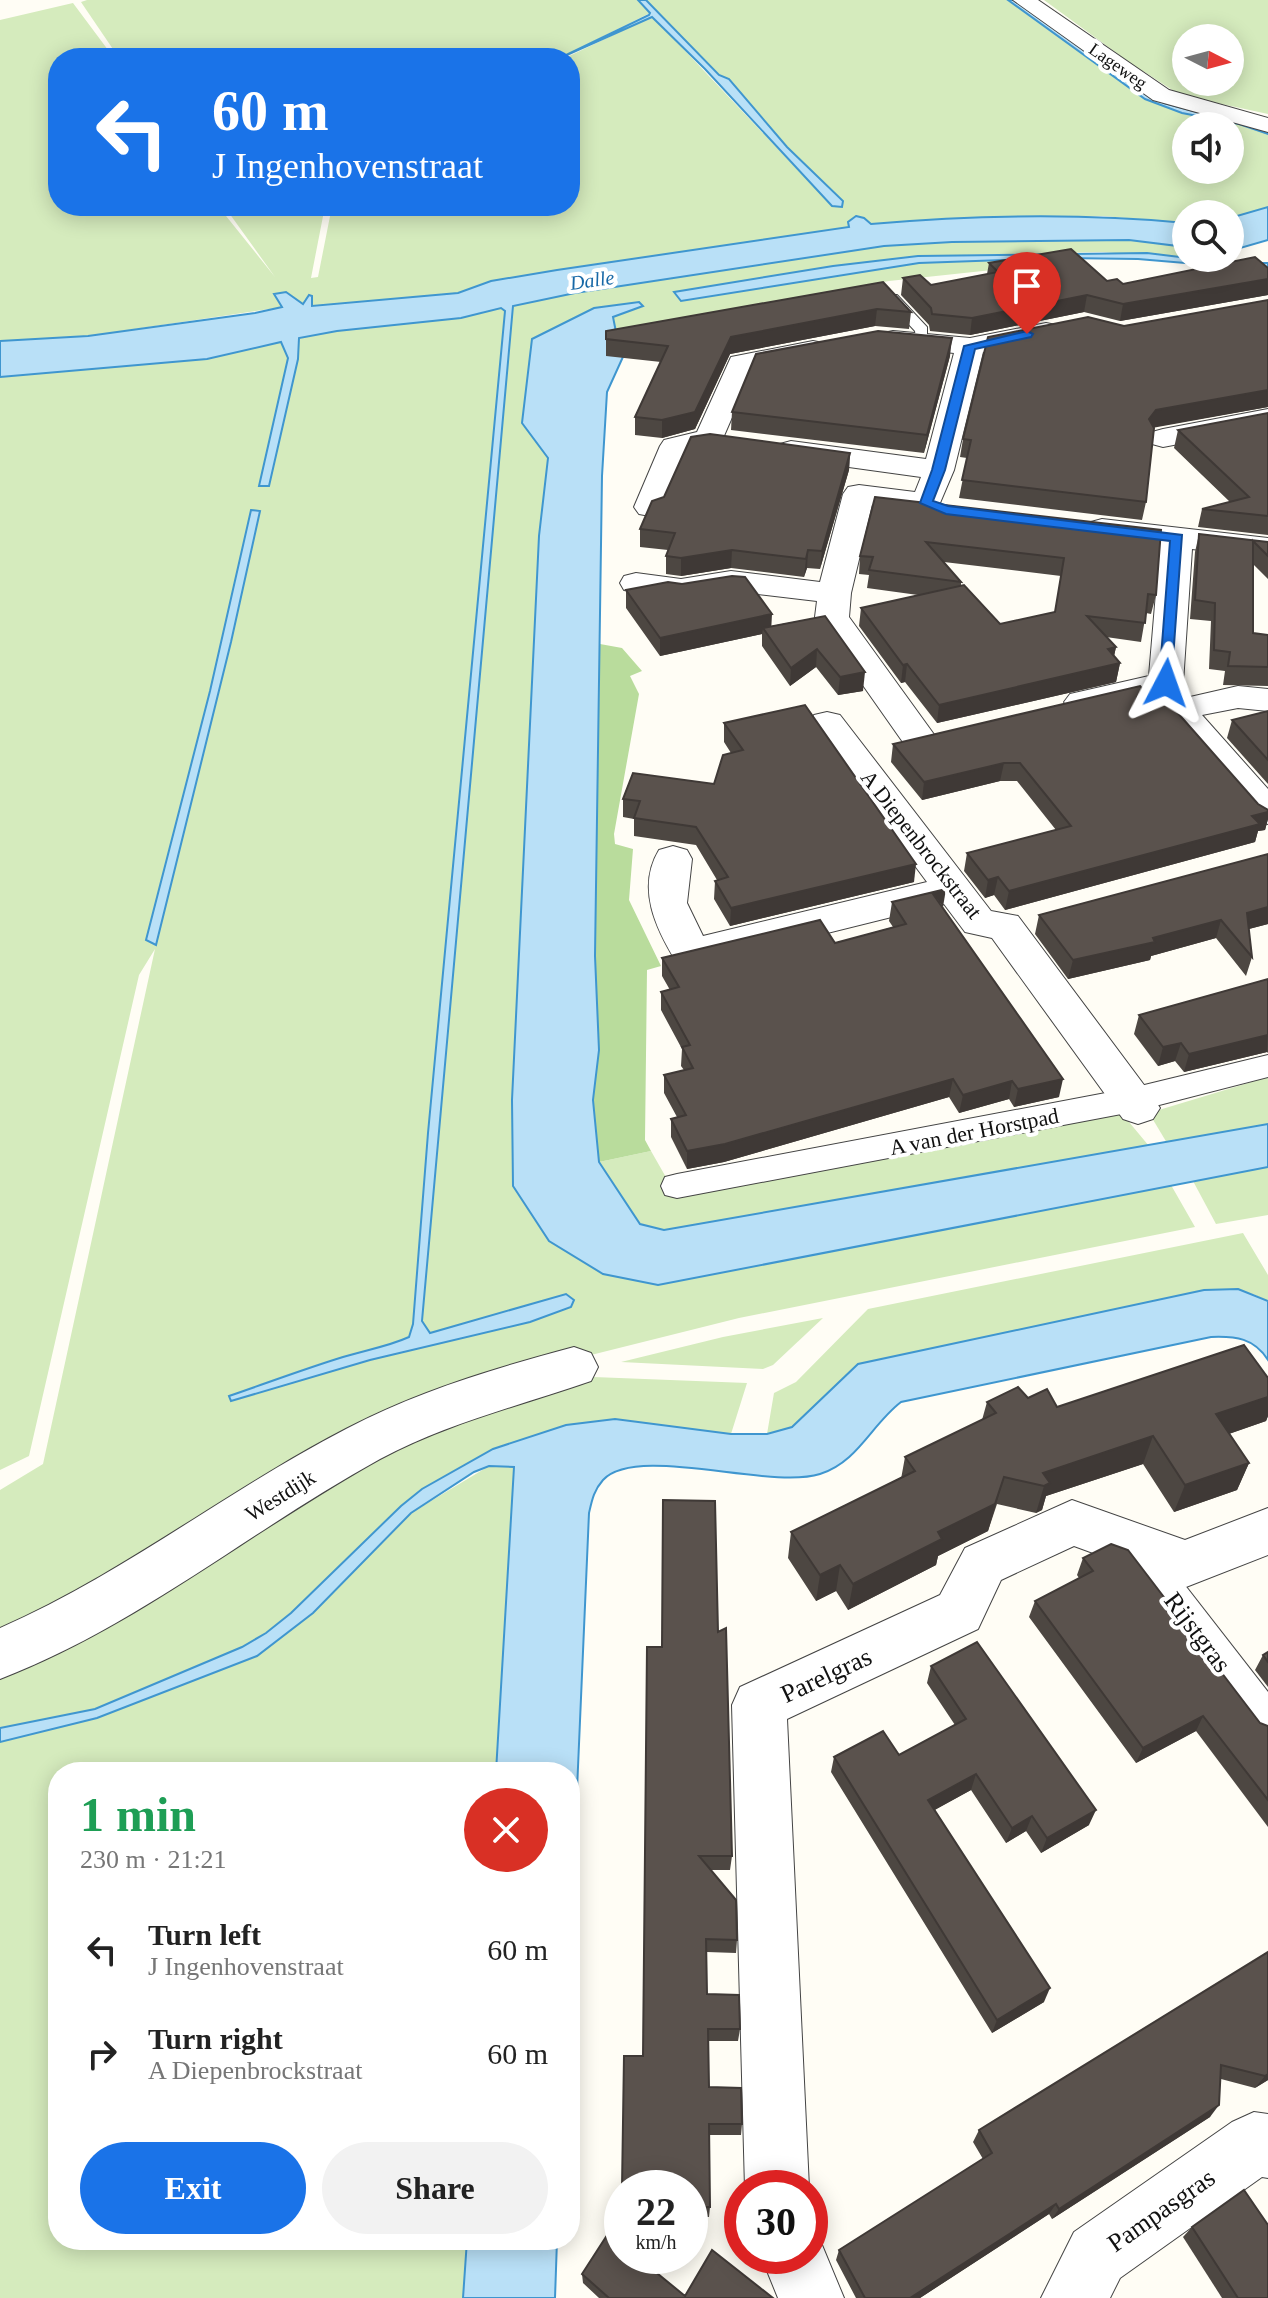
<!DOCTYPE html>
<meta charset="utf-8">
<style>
body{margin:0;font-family:"Times New Roman",serif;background:#f2f2f2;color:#222;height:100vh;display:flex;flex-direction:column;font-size:30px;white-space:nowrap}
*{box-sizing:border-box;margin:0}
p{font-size:26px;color:#767676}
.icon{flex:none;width:44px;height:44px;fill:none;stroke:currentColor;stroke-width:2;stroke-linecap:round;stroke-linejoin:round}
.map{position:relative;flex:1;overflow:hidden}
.sheet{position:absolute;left:48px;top:1762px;width:532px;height:488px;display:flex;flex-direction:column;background:#fff;border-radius:32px;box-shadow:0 4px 20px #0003}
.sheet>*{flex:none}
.banner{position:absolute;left:48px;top:48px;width:532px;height:168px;border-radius:32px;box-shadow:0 4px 20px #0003;background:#1a73e8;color:#fff;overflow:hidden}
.needle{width:52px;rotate:96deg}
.buttons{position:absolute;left:1172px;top:24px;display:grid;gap:16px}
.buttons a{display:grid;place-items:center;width:72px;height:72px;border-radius:50%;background:#fff;box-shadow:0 4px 20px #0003;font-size:40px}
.speed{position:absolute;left:604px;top:2170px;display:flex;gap:16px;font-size:40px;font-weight:700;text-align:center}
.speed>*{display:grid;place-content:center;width:104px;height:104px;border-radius:50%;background:#fff;box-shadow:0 4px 20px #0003;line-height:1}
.speed small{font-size:20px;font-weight:400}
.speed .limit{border:12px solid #d22;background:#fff;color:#111}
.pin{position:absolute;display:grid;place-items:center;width:68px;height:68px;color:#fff;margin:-82px -34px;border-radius:50% 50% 50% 0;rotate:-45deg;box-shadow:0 0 8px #0007}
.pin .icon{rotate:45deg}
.me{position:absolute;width:88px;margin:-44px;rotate:4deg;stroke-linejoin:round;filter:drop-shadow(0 0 6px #0008)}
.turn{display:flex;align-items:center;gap:28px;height:168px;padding:0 32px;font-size:36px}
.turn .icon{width:104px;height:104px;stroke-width:2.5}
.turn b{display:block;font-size:56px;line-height:68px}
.round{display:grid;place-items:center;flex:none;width:84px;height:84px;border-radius:42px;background:#f2f2f2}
.summary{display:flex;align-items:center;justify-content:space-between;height:136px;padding:0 32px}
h1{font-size:48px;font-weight:600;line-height:60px;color:#1e9e55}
.action{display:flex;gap:16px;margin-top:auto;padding:16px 32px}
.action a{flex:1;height:92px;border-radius:48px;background:#1a73e8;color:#fff;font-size:32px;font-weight:600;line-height:92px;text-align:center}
.action a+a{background:#f2f2f2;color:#222}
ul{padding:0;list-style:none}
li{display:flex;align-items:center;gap:24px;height:104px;padding:0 32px}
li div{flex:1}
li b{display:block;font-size:30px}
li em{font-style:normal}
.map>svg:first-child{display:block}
</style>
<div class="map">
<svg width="1268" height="2298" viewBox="0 0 1268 2298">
<rect width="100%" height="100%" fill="#fffdf5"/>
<g fill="#d5ebbd" fill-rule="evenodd">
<path d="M87 0H638L650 13 560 58H119L83 5 81 2Z"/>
<path d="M646 0H1008L1145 99 1182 113 1239 124 1268 134V207L1230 218V214H1186V223L1103 216 870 224 864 218 850 227 557 270 491 281 458 293 311 306 305 299 303 304 286 292 280 301 283 307 88 336 0 341V20L73 3 114 58H58V206H218L275 277 224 206H325L311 278 318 277 332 206H570V58H565L649 18 655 19 832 206 837 207 843 201 787 147 729 79 719 75ZM1186 126H1230V170H1186Z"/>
<path d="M1029 0H1034L1122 61 1126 60 1044 0H1268V114L1180 95 1143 71 1138 73 1182 99 1265 117 1268 123 1188 103 1161 93ZM1186 38H1230V82H1186Z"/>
<path d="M1129 240 1186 247V258L1102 252 918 256 833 266 675 293 919 263 1039 259V265L889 281 616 332 613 316 642 307 639 302 594 308 532 339 522 423 548 458 539 536 603 1274 658 1285 1171 1185 1195 1227 739 1318 547 1366 0 1648V1490L43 1464 155 949 139 975 29 1456 0 1470V377L207 359 281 342 288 358 259 485 269 486 298 359V338L336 331 461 318 502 308 505 311 428 1133 413 1324 409 1337C387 1347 365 1350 343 1357 305 1368 267 1382 230 1396L231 1400 370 1360 530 1322 570 1307 566 1294 430 1333 422 1321 513 306 575 293 884 246 952 242ZM251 511H260L231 642 155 945 146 939 210 691Z"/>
<path d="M1268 1077V1124L1167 1143 1149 1113Z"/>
<path d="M1119 1110 1149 1146 664 1230 640 1224 599 1162 651 1151 675 1193Z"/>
<path d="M1268 1167V1215L1216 1224 1193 1181Z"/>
<path d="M1243 1233 1268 1275V1301L1253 1294 1204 1290 858 1364 792 1427 767 1434 774 1393 796 1382 868 1309Z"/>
<path d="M823 1318 773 1365 763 1369 621 1362 723 1337Z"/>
<path d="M568 1376 747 1383 731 1434 615 1419 493 1449 422 1489 401 1506 291 1613 266 1633 242 1647 95 1709 0 1728V1666L371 1449Z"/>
<path d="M489 1466 514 1467 496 1772H58V2240H467L463 2298H0V1742L97 1718 257 1656 313 1613 411 1513Z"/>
</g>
<path fill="#b9dc9c" d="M600 644 622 648 642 671 630 676 639 694 614 834 615 844 633 849 629 900 661 966 647 970 645 1140 651 1151 599 1162 593 1100 599 1050 595 956Z"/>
<g fill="#b9e0f7" stroke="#3f96cf" stroke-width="2">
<path d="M638 0H646L719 75 729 79 787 147 843 201 842 207 832 206 705 69 652 17 560 58 649 15 650 13Z"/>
<path d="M1008 0H1014L1164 103 1268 131V134L1239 124 1182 113 1145 99Z"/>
<path d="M1268 207V240L1230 251V218Z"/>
<path d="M856 216 864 218 871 224C975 215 1082 213 1186 223V247L1129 240 952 242 884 246 575 293 513 306 422 1321 430 1333 566 1294 574 1300 571 1307 530 1322 370 1360 231 1401 229 1396C267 1383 304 1369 343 1357 365 1350 387 1347 409 1337L413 1324 428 1133 505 311 501 308 461 318 337 331 299 338 298 359 269 486H259L288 358 281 342 207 359 0 377V341L88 336 255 313 282 307 274 294 286 292 303 304 309 295 312 296V306L458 293 491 281 557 270 849 227 848 222Z"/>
<path d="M1147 253 1229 263H1268V270L1138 259 1063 258 919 263 681 301 674 292 833 266 918 256Z"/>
<path d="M639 302 643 306 613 317 616 332 627 348 607 392 602 476 595 956 599 1050 593 1100 599 1162 640 1224 664 1230 1268 1124V1167L658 1285 603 1274 549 1241 513 1186 512 1100 539 536 548 458 522 423 532 339 594 308Z"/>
<path d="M251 510 260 511 231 642 156 945 146 940 210 691Z"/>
<path d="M1238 1289 1268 1301V1360C1254 1338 1236 1336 1211 1337L901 1402C871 1425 858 1462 820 1474 769 1490 637 1444 603 1480 594 1490 592 1500 589 1513L570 1952V1772H496L514 1467 489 1466 474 1472 411 1513 313 1613 257 1656 97 1718 0 1742V1728L95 1709 242 1647 266 1633 291 1613 401 1506 422 1489 493 1449 566 1425 615 1419 731 1434H767L792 1427 858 1364 1204 1290Z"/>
<path d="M467 2240H557L555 2298H463Z"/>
</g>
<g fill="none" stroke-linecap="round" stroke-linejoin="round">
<defs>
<path id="service" d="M887 295H897L927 327V345H917L915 331 887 301Z"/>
<g id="pedestrian">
<path d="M1268 1055V1077L1132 1112 677 1198 665 1195 661 1186 665 1177 677 1174 1132 1088Z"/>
<path d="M1129 1525 1142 1530 1268 1692V1743L1254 1737 1116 1554 1110 1542 1116 1530Z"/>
</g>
<g id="minor">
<path d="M1013 0H1038L1169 90 1268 118V132L1153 100Z"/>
<path d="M1046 323 1056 325 1060 331 1056 337 983 352 954 470 937 510 926 512 872 505 851 593 849 617 938 740 933 748 920 751 907 748 815 617 817 601 731 591 681 599 624 590 620 583 624 576 636 573 681 579 731 571 820 582 843 494 848 487 859 485 915 492 921 477 791 459 780 456 776 450 780 444 791 441 926 459 954 353 883 345 879 339 883 333 893 331 970 338Z"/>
<path d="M813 341 823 343 827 349 823 355 753 369 720 445 688 452 661 514 650 516 639 514 634 507 660 446 664 440 697 432 731 357Z"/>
<path d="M1268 409V427L1163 447 1152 444 1148 438 1152 432 1163 429Z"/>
<path d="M1102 519 1268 538V558L1192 549 1183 683 1190 697 1238 686 1268 689V711L1238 708 1202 715 1268 789V824L1255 820 1165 718 1154 696 1082 713 1070 710 1064 702 1070 694 1149 676 1160 545 1091 536 1086 529 1091 522Z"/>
<path d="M827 712 840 715 991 911 1018 916 1153 1097 1160 1108 1153 1119 1138 1124 1123 1119 992 938 965 932 944 904 691 967 677 963C656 929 636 888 659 850L673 846 687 850 692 859 687 903 703 936 927 882 809 723 814 715Z"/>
<path d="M574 1347 591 1353 598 1367 591 1381C519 1406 447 1423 380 1459 251 1530 138 1626 0 1679V1628C123 1574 228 1490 346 1429 418 1391 496 1368 574 1347Z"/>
<path d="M1072 1500 1185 1540 1268 1508V1555L1186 1587 1074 1546 1001 1580 978 1629 787 1719 809 2188H745L732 1705 740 1687 940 1595 965 1548Z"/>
<path d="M1254 2112 1268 2114V2178L1262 2177 1120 2278 1110 2298H1041L1074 2232 1232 2122Z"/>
<path d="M810 2230 817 2233 844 2298H778L761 2256H810Z"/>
</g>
</defs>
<use href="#service" stroke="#444" stroke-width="2"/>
<use href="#pedestrian" stroke="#444" stroke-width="2"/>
<use href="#minor" stroke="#444" stroke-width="2"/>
<use href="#service" fill="#fff" fill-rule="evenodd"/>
<use href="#pedestrian" fill="#fff" fill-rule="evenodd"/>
<use href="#minor" fill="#fff" fill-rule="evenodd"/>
</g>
<g fill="#4d4742" fill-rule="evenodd">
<path d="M989 263 1123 284 1268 268V295L1120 321 1084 312 970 335 930 331 929 325 901 295 903 278 931 285 987 274Z"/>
<path d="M883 282 911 312 909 329 875 326 730 354 695 429 662 438 635 435V417L661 362 606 356V331Z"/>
<path d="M1268 300V407L1153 427 1146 502 1142 520 959 498 967 458 960 457 963 439 1124 326Z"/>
<path d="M950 356 924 453 731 430 732 412Z"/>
<path d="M1268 413V535L1198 527 1202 509 1230 502 1174 448 1178 430Z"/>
<path d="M850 453 849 470 820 569 807 568 804 577 731 568 681 576 666 574V556L668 550 640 547V529Z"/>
<path d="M875 497 1161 530 1156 595 1151 614 1146 613 1141 642 1106 637 1116 647 1114 656 1120 663 1116 682 937 723 905 682 901 683 859 626 861 608 918 595 867 588 869 575 859 574 860 556ZM944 562 1061 576 1055 612 1000 624 961 585V582Z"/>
<path d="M1199 534 1268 542V579L1253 564V633L1268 635V686L1223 685 1225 671 1209 669 1211 621 1190 619 1195 552Z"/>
<path d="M626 590 771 626 825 616 863 691 838 695 816 667 790 686 762 646V634L660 656 626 608Z"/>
<path d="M1158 706 1258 804 1268 810V819L1265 830 1258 831 1255 842 1005 910 994 895 985 898 964 871 967 853 1056 830 1017 781H1000L922 800 891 762 893 744Z"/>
<path d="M1268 711V784L1227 738 1232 720Z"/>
<path d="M724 723 914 882 730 926 714 899 715 881 717 880 696 845 634 836V819L623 817V799L714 784 731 753 724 742Z"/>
<path d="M1268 854V924L1249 929 1252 957 1246 976 1216 938 1151 956 1150 960 1068 979 1035 934 1039 915Z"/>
<path d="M892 902 943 907 1059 1097 1014 1107 1009 1099 959 1113 949 1097 724 1162 687 1169 671 1137V1119L677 1117 664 1093V1075L684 1070 681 1066 682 1049 661 1010V992L670 990 662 976V958L835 943 893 927 889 921Z"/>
<path d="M1268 979V1053L1267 1052 1184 1072 1175 1061 1158 1066 1134 1034 1139 1015Z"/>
<path d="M1268 1378V1416L1266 1421 1229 1434 1249 1463 1237 1490 1174 1512 1143 1464 1046 1496 1042 1510 1036 1513 997 1504 988 1531 938 1556 936 1565 848 1610 836 1591 816 1601 788 1558 791 1532 901 1479 905 1457 982 1420 987 1402 1028 1398 1057 1407Z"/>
<path d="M1083 1558 1260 1723 1268 1726V1827L1196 1731 1136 1763 1029 1617 1035 1601 1079 1578 1077 1575Z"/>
<path d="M718 1632 732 1856 730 1870H710L737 1940 736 1953 707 1952V1994L740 2029 738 2041H708L709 2087 742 2124 741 2135H709L710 2207 709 2217H690V2188L643 2056 662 1647Z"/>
<path d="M1268 1652V1687L1255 1670 1263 1655Z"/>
<path d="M931 1666 1089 1825 1041 1853 1026 1831 1006 1843 971 1790 934 1810 1044 2002 992 2033 831 1772 834 1757 899 1755 955 1725 927 1683Z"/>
<path d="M1268 1952V2080L1255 2088 1221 2079 1210 2117 1052 2219 1049 2214 920 2298H856L836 2260 839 2250 983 2159 973 2142 979 2130Z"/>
<path d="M622 2212 640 2259 685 2296 773 2298H599L583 2283 582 2274Z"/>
<path d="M1192 2227 1268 2298H1222L1183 2237Z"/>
</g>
<g fill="#3f3936">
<path d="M1268 279V295L1120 321 1123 304Z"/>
<path d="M1087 295 1084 312 970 335 972 318Z"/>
<path d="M877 309 875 326 730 354 695 429 662 438V420L731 337Z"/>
<path d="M952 338 950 356 924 453 927 435Z"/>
<path d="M1268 390V407L1152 428 1149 419 1156 410Z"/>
<path d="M850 453 849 470 820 569 822 551Z"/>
<path d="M732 550 731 568 681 576V558Z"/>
<path d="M808 550 807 568 804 577 806 559Z"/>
<path d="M772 614 771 633 763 628 762 634 660 656V638Z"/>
<path d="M1116 647 1112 665 1120 663 1116 682 937 723 939 705Z"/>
<path d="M817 649 816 667 790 686 791 668Z"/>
<path d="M907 664 905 682 901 683 903 665Z"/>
<path d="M865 672 863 691 838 695 840 677Z"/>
<path d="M1004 763 1000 781 922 800 924 782Z"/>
<path d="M1268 812V819L1265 830 1258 831 1255 842 1005 910 1009 891Z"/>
<path d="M916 864 914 882 730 926 731 908Z"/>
<path d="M998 877 994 895 985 898 988 880Z"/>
<path d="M946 889 943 907 933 894Z"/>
<path d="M1268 907V924L1241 931 1247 913Z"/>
<path d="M1221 920 1216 938 1151 956 1150 960 1068 979 1073 960Z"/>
<path d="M1268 1035 1267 1052 1184 1072 1189 1054Z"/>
<path d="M1181 1043 1175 1061 1158 1066 1163 1047Z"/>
<path d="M953 1079 949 1097 724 1162 687 1169V1151Z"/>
<path d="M1063 1079 1059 1097 1014 1107 1018 1089Z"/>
<path d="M1012 1081 1009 1099 959 1113 963 1095Z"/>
<path d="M1268 1397V1416L1266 1421 1205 1442 1216 1414Z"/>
<path d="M1153 1436 1143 1464 1046 1496 1042 1510 1036 1513 1044 1486 1043 1473Z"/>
<path d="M1249 1463 1237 1490 1174 1512 1185 1485Z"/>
<path d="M1004 1477 988 1531 938 1556 936 1565 848 1610 853 1584 938 1532Z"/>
<path d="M840 1565 836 1591 816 1601 820 1575Z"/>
<path d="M1203 1716 1196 1731 1136 1763 1143 1748Z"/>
<path d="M976 1774 971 1790 924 1816 928 1800Z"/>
<path d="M1096 1810 1089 1825 1041 1853 1047 1838Z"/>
<path d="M1032 1816 1026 1831 1006 1843 1012 1828Z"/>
<path d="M1050 1988 1044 2002 992 2033 997 2020Z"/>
<path d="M1268 2074V2080L1255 2088 1265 2076Z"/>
<path d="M1219 2105 1210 2117 1052 2219 1059 2209Z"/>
<path d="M1056 2204 1049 2214 920 2298H910Z"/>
</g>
<g fill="#5a524d" stroke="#3f3936" stroke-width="2">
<path d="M1071 249 1107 281 1117 279 1123 284 1255 257 1268 268V279L1123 304 1087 295 972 318 932 314 931 308 903 278 920 275 931 285 998 272 989 263Z"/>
<path d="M883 282 911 312 877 309 731 337 695 412 662 420 635 417 668 346 606 339V331Z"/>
<path d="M1268 300V390L1156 410 1149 419 1154 428 1146 502 962 480 971 440 963 439 988 337 1088 317 1124 326Z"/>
<path d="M878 331 952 338 927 435 732 412 756 354Z"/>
<path d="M1268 413V516L1202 509 1249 497 1178 430Z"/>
<path d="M710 434 850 453 822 551 808 550 806 559 732 550 681 558 666 556 675 533 640 529 652 501 664 497 691 437Z"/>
<path d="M875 497 1161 530 1156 595 1148 594 1145 623 1087 616 1116 647 1108 649 1120 663 939 705 907 664 903 665 861 608 964 585 1000 624 1055 612 1064 558 926 542 961 582 869 570 873 557 860 556Z"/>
<path d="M1199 534 1268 542V556L1253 541V633L1268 635V667L1228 666 1230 652 1214 650 1215 603 1195 600Z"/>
<path d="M732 576 745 577 772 614 660 638 626 590 668 582 682 584Z"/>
<path d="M825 616 865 672 840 677 817 649 791 668 763 628Z"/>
<path d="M1140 686 1158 706 1169 703 1258 804 1268 810V812L1252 816 1260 824 1009 891 998 877 988 880 967 853 1071 826 1020 763H1004L924 782 893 744Z"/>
<path d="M805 705 916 864 731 908 715 881 728 877 696 827 634 818 640 801 623 799 633 773 714 784 723 755 743 750 724 723Z"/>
<path d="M1268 711V760L1232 720Z"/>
<path d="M1268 854V907L1247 913 1252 957 1221 920 1153 938 1155 942 1073 960 1039 915Z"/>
<path d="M946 889 933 894 1063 1079 1018 1089 1012 1081 963 1095 953 1079 725 1144 687 1151 671 1119 686 1115 664 1075 693 1068 682 1047 690 1045 661 992 679 987 662 958 820 920 835 943 906 924 892 902Z"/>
<path d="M1268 979V1035L1189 1054 1181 1043 1163 1047 1139 1015Z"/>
<path d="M1244 1345 1268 1378V1397L1216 1414 1249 1463 1185 1485 1153 1436 1043 1473 1050 1483 1044 1486 1004 1477 995 1504 938 1532 942 1539 853 1584 840 1565 820 1575 791 1532 915 1471 905 1457 996 1413 987 1402 1018 1387 1028 1398 1047 1389 1057 1407Z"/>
<path d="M663 1500 715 1501 718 1632 726 1628 732 1856H699L736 1900 737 1940 706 1939 707 1994 739 1995 740 2029H708L709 2087 741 2088 742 2124H709L710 2207H690V2188H622L624 2056H643L647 1647H662Z"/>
<path d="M1111 1544 1128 1550 1260 1723 1268 1726V1800L1203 1716 1143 1748 1035 1601 1093 1571 1083 1558Z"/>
<path d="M977 1642 1096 1810 1047 1838 1032 1816 1012 1828 976 1774 928 1800 1050 1988 997 2020 834 1757 883 1731 899 1755 966 1719 931 1666Z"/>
<path d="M1268 1652V1662L1263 1655Z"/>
<path d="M1268 1952V2074L1265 2076 1221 2065 1219 2105 1059 2209 1056 2204 910 2298H865L839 2250 992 2153 979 2130Z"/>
<path d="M622 2189V2256H636L685 2296 712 2250 773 2298H609L582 2274 622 2212Z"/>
<path d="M1244 2190 1268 2225V2298H1238L1192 2227Z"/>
</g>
<path fill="#1a73e8" stroke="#114b97" stroke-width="2" d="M1027 331 1033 334 1031 337 975 349 945 470 933 501 948 506 1182 535 1171 686H1161L1159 683 1170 541 946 514 920 503 932 470 964 346Z"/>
<g text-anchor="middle" stroke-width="8" stroke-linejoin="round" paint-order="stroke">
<g font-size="18" fill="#111" stroke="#fff">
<text transform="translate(1118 66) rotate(35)" y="6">Lageweg</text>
</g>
<g font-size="20" font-style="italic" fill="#1768a6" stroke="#fff">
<text transform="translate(592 280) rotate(-8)" y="7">Dalle</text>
</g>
<g font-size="22" fill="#111" stroke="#fff">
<text transform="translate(922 844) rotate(52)" y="8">A Diepenbrockstraat</text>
<text transform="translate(974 1131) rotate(-11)" y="8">A van der Horstpad</text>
<text transform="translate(280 1495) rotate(-32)" y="8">Westdijk</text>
</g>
<g font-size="26" fill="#111" stroke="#fff">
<text transform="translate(1198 1632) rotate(53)" y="9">Rijstgras</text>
<text transform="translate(826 1675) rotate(-25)" y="9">Parelgras</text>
<text transform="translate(1161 2210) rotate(-35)" y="9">Pampasgras</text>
</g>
</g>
</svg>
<div class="buttons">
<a><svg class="needle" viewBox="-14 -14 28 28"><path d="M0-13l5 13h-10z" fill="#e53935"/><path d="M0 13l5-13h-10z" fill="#767676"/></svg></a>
<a><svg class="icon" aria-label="sound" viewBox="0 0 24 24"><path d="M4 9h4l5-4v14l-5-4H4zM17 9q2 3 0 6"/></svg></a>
<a><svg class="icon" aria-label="search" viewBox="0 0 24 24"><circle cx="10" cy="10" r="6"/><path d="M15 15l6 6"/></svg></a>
</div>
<div class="speed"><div>22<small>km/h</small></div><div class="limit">30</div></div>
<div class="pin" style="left:1027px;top:334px;background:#d93025"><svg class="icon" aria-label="arrive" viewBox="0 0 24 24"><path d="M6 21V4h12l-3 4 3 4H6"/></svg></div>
<svg class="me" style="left:1166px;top:683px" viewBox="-20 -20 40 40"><path d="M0-17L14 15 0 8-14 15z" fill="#1a73e8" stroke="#fff" stroke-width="4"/></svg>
<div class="banner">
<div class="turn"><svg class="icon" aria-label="left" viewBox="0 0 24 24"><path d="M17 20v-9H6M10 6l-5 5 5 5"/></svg><div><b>60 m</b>J Ingenhovenstraat</div></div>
</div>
<section class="sheet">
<div class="summary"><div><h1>1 min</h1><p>230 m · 21:21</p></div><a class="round" style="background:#d93025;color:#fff"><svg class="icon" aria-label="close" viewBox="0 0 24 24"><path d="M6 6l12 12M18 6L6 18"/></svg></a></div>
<ul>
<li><svg class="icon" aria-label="left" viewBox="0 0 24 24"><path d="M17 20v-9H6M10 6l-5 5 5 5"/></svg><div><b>Turn left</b><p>J Ingenhovenstraat</p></div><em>60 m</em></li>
<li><svg class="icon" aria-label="right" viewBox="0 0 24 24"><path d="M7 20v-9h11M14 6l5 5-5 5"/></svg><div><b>Turn right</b><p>A Diepenbrockstraat</p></div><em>60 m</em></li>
</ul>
<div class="action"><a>Exit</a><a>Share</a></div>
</section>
</div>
